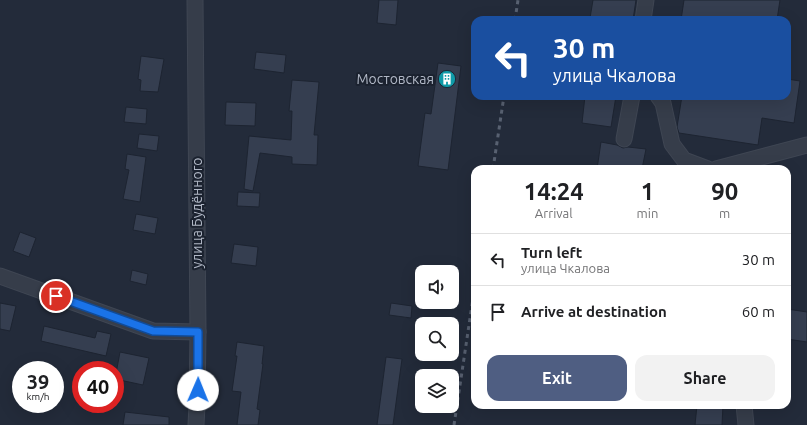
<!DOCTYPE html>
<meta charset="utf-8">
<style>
body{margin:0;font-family:Ubuntu,sans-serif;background:#f2f2f2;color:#202124;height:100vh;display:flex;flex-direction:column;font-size:15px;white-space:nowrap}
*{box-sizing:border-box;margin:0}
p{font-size:13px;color:#757577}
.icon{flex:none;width:22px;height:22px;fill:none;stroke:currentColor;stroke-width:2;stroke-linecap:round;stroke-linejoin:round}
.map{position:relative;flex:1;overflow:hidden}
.side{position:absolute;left:471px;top:165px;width:320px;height:244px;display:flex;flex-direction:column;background:#fff;border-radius:12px;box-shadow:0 4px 16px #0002}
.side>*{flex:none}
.banner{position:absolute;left:471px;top:16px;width:320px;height:84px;border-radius:12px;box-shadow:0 4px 16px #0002;background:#1a4fa0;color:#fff;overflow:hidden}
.buttons{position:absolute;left:415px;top:265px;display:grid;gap:8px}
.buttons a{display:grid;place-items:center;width:44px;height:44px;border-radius:8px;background:#fff;box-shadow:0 4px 16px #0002;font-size:20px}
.speed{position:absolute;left:12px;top:361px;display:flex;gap:8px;font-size:20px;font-weight:700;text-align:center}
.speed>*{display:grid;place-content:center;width:52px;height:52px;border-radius:50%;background:#fff;box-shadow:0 4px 16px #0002;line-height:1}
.speed small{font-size:10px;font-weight:400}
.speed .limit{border:6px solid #d22;background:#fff;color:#111}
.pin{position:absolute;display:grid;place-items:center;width:34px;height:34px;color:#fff;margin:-17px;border:2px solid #fff;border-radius:50%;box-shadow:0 1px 4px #0007}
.me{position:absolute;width:44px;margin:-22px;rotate:1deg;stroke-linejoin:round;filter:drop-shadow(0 0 3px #0008)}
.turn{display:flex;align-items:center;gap:14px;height:84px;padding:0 16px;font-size:18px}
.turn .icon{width:52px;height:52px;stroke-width:2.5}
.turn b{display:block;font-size:28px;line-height:34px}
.eta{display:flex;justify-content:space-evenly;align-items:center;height:68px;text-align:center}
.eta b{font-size:24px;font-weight:700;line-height:28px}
.cta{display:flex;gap:8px;margin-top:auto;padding:8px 16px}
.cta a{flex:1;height:46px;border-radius:12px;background:#4f5e82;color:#fff;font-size:16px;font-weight:700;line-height:46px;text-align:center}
.cta a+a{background:#f2f2f2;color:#202124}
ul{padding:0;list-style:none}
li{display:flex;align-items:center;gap:12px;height:52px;padding:0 16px;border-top:1px solid #e0e0e0}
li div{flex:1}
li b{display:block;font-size:15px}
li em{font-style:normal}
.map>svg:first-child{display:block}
</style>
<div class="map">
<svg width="807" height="425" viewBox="0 0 807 425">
<rect width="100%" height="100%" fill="#232b3a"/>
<g fill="#353e50" stroke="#1d2431">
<path d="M379 0H398L396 25 377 23Z"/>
<path d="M593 0H636L633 20H604L590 18Z"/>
<path d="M684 0H780L777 20H681Z"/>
<path d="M256 52 286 55 284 73 254 69Z"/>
<path d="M141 56 164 59 158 92 140 91 141 80 138 79Z"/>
<path d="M438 63 461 66 448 170 418 166 425 113 431 114Z"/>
<path d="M787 79 800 81 794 123 762 118 758 145 679 133 677 127 682 96H787Z"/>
<path d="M292 80 319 82 314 135H318L317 165 292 164V157L260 153 253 191 244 189 249 136 291 140 292 111H289Z"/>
<path d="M585 96H616L611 127 582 123Z"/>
<path d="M226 102 256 103 255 126 225 125Z"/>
<path d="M126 107 147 109 146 124 124 122Z"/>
<path d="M139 134 159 136 157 151 137 148Z"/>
<path d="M601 142 617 145 623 148 628 147 646 149 642 169H597Z"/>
<path d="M127 154 146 157 140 202 123 199 129 170 125 169Z"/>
<path d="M238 192 260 193 259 207 237 206Z"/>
<path d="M136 214 158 218 155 234 133 230Z"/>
<path d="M20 232 36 238 29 257 13 251Z"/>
<path d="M234 244 258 247 256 266 231 263Z"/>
<path d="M132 270 148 274 146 285 130 281Z"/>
<path d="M0 303 16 306 10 331 0 329Z"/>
<path d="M391 303 412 306 411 318 389 315Z"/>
<path d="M787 309 807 312V342L787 339Z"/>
<path d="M44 326 95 338 97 331 111 334 106 356 41 341Z"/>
<path d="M237 342 264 346 262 364H263L257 409 260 410 258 425H237L241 392 232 391 237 356H235Z"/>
<path d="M120 352 149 358 143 385 115 379Z"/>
<path d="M386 357 402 359 393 425H377Z"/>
<path d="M697 405H723L722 425H695Z"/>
<path d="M125 412 169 417V425H123Z"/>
</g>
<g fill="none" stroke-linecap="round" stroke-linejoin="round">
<defs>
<g id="minor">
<path d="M195 0 198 332 197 405 196 425"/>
<path d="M643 20 646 0"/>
<path d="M658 96 663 103 672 144 684 160 708 169"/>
<path d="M624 139 632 96"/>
<path d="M716 169 807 145"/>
<path d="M0 276 153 331 198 332"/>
<path d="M744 405 746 425"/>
</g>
</defs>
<use href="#minor" stroke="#3f4653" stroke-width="17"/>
<use href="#minor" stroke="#363d4a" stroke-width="15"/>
<g stroke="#586171" stroke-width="3" stroke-dasharray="4 4" stroke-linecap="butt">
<path d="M515 20 518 0"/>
<path d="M493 169 504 96"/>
<path d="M454 425 475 285"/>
</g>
</g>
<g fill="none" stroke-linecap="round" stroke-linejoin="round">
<defs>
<path id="route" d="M56 296 153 331 198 332V390"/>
</defs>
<use href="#route" stroke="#114b97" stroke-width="10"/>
<use href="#route" stroke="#1a73e8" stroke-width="7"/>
</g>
<defs>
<symbol id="building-disc" viewBox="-11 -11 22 22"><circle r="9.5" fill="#0f9aa8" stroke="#1b222f"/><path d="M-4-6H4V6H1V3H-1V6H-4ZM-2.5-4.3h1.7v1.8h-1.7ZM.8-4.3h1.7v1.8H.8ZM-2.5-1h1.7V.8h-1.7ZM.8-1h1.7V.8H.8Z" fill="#fff"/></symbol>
</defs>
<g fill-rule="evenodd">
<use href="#building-disc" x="437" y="69" width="20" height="20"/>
</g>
<g text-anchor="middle" stroke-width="4" stroke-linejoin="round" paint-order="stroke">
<g font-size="14" fill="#b1b8c6" stroke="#1b222f" text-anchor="end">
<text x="434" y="84">Мостовская</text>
</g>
<g font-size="14" fill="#b1b8c6" stroke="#1b222f">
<text transform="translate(197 213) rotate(-90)" y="5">улица Будённого</text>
</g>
</g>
</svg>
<div class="buttons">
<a><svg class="icon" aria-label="sound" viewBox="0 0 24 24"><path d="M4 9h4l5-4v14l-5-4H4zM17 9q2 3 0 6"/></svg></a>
<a><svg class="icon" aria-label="search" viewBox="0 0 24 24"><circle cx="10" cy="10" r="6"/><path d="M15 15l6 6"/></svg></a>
<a><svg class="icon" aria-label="layers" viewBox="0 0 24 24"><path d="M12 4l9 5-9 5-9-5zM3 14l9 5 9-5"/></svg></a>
</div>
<div class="speed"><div>39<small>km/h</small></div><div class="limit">40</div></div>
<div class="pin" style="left:56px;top:296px;background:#d93025"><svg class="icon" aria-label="arrive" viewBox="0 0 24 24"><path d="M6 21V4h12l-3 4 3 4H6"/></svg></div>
<svg class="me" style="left:198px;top:390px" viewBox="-20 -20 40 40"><circle r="19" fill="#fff"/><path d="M0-13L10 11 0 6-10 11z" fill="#1a73e8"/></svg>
<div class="banner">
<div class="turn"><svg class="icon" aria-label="left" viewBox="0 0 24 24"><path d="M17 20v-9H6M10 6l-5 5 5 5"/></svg><div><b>30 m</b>улица Чкалова</div></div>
</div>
<section class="side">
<div class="eta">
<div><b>14:24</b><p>Arrival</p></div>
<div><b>1</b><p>min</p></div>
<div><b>90</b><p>m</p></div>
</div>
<ul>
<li><svg class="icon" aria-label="left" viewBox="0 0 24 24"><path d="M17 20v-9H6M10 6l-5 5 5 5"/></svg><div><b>Turn left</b><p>улица Чкалова</p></div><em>30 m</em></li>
<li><svg class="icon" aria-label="arrive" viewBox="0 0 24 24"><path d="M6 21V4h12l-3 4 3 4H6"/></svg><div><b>Arrive at destination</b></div><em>60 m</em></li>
</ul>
<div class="cta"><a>Exit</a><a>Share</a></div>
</section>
</div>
